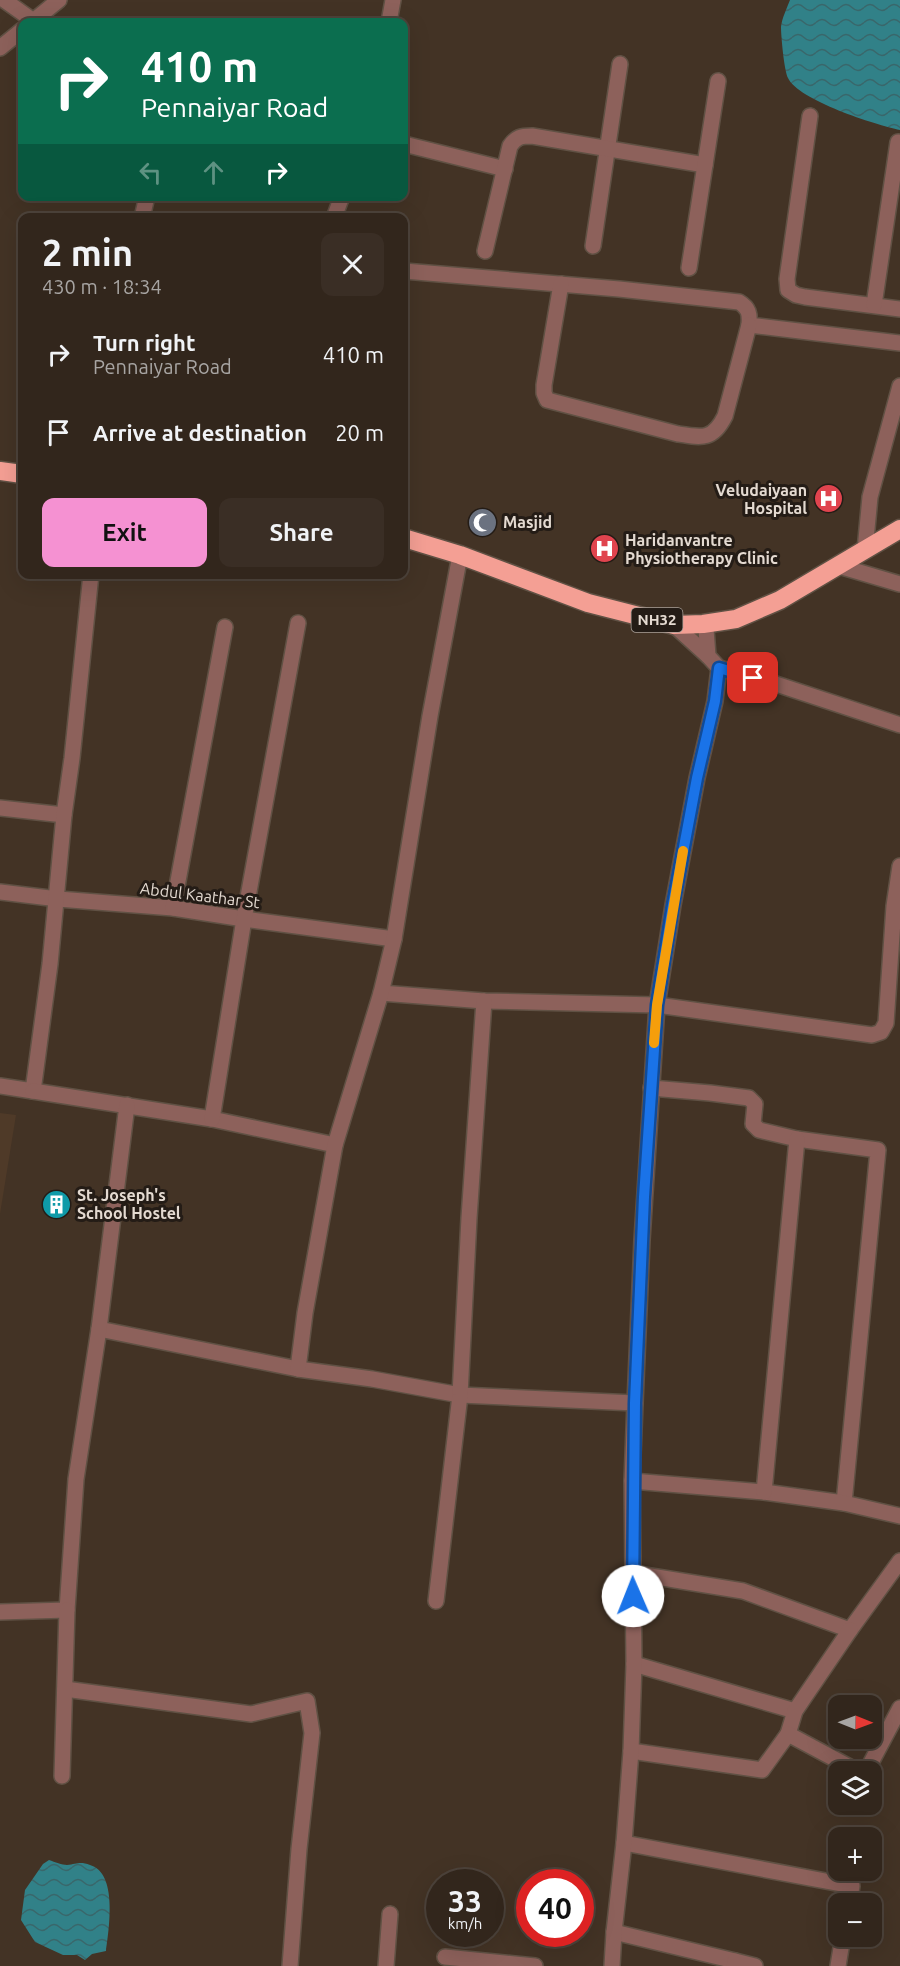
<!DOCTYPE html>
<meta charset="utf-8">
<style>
body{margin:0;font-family:Ubuntu,sans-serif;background:#3a2e25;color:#f1f3f6;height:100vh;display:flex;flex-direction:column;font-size:22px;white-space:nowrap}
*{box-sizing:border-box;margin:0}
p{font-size:20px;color:#a8a5a3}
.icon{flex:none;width:33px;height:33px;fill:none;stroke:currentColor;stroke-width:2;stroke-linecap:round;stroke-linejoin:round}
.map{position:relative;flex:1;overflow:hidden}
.side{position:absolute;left:18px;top:213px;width:390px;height:366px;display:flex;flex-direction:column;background:#32261c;border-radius:12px;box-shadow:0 6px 24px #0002,0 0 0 2px #4d433b}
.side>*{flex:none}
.top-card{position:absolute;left:18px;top:18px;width:390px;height:183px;border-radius:12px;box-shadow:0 6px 24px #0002,0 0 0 2px #4d433b;background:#0b6e4f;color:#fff;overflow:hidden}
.needle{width:39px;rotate:91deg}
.fabs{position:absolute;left:828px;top:1695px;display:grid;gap:12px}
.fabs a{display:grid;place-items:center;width:54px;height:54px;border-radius:12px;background:#32261c;box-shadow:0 6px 24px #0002,0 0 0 2px #4d433b;font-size:30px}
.speed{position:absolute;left:426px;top:1869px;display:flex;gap:12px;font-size:30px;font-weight:700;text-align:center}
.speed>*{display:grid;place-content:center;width:78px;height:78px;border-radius:50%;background:#32261c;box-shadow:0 6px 24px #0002,0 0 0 2px #4d433b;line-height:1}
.speed small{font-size:15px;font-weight:400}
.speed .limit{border:9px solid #d22;background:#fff;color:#111}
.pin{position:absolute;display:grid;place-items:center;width:51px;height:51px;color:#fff;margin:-26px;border-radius:12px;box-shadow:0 3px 9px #0006}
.me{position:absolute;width:66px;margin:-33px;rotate:359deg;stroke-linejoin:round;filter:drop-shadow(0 0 4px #0008)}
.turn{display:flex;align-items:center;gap:21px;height:126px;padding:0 24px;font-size:27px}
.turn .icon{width:78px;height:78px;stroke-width:2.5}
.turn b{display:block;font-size:42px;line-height:51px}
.lanes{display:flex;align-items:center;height:57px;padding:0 24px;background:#0003;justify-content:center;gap:30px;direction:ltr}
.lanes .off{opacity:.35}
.round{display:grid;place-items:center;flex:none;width:63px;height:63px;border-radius:12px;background:#3a2e25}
.summary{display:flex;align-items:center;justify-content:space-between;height:102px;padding:0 24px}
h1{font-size:36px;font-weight:700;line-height:45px}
.action{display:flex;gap:12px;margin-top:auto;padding:12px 24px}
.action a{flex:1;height:69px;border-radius:12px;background:#f591d2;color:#111;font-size:24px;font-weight:700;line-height:69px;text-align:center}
.action a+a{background:#3a2e25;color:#f1f3f6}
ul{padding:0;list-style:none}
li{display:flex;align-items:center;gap:18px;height:78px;padding:0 24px}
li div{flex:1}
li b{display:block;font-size:22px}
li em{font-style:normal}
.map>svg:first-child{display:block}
</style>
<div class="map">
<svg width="900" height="1966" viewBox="0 0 900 1966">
<defs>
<pattern id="water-waves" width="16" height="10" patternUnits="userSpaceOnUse" patternTransform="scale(1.5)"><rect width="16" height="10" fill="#318188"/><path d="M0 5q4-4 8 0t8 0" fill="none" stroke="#39676b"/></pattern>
</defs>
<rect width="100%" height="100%" fill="#433325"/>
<path fill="#4f3a28" d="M0 1113 16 1115 0 1214Z"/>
<g fill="url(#water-waves)">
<path d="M790 0H900V130C876 125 798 100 788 78 784 70 781 35 781 27 782 18 787 8 790 0Z"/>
<path d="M49 1860C55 1862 62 1865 67 1865 77 1864 80 1861 90 1865 118 1873 109 1929 106 1951L92 1954 85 1960 77 1955H63L35 1942 21 1920 25 1890 43 1864Z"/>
</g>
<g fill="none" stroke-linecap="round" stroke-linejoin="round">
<defs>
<g id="minor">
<path d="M4 0 35 22"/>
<path d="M32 22 59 0"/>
<path d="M389 22 393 0"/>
<path d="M0 48 22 30"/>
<path d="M810 116 787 279 788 290 796 295 805 297 900 309"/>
<path d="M404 144 505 169"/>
<path d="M142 218 147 196"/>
<path d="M334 218 342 196"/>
<path d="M593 246 620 64"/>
<path d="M485 251 510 146C516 137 521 136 532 136L705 165"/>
<path d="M689 268 718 81"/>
<path d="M404 271 619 289 739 302C749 308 750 314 749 325L900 343"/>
<path d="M561 284 544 385V393L547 400 678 434C703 438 713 440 725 416L749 325"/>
<path d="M874 305 898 142"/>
<path d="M865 550 870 497 900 386"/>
<path d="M839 566 900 584"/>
<path d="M708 623 706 629 708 656 719 668"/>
<path d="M674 625 708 656"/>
<path d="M719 668 770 682 900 725"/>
<path d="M0 808 64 815"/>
<path d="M0 892 58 899 173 908 244 919 394 939"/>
<path d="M173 908 225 627"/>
<path d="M381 993 484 1001 657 1005 872 1035 881 1032 886 1023 894 906 900 866"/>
<path d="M0 1086 33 1091 50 964 64 815 72 758 91 574"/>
<path d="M651 1088 710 1093 749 1098 755 1104 753 1124 759 1130 797 1139 878 1150 844 1503"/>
<path d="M33 1091 212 1119 335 1145"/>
<path d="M212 1119 244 919 298 623"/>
<path d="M99 1329 298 1369 372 1379 460 1395 635 1403"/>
<path d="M298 1369 305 1313 335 1145 381 993 394 939 430 716 460 555"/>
<path d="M632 1481 764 1492 844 1503 900 1516"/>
<path d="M764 1492 797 1139"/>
<path d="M632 1573 743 1591 850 1630 900 1561"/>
<path d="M436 1601 460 1395 469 1218 484 1001"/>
<path d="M0 1612 67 1610 76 1479 99 1329 127 1105"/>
<path d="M634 1664 795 1711"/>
<path d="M65 1689 251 1714 307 1701 312 1733 299 1849 290 1966"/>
<path d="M788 1734 795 1711 850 1630"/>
<path d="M631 1751 762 1770 788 1734 859 1772"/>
<path d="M866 1772 900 1708"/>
<path d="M62 1776 67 1610"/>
<path d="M624 1843 852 1886 849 1904"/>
<path d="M614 1932 735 1961"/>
<path d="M445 1957 535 1966"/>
<path d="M386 1966 390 1914"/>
<path d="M612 1966 614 1932 624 1843 631 1751 634 1664 632 1481 635 1403 642 1240 657 1005 673 905 697 778 715 701 719 668"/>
<path d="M734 1966 735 1961 755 1966"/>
<path d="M838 1966 843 1936"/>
</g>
<g id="highway">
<path d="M0 471 22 474"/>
<path d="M404 538 460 555 588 603 674 625 703 624 736 619 780 600 900 529"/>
</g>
</defs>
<use href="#minor" stroke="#605144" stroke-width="18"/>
<use href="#highway" stroke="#605144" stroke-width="21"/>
<use href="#minor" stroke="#8d615b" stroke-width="15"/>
<use href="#highway" stroke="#f49f94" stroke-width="18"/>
</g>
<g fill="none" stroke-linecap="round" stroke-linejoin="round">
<defs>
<path id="route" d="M633 1596 635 1403 644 1197 657 1005 673 905 697 778 715 701 719 668 753 678"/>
</defs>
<use href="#route" stroke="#114b97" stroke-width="15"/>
<use href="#route" stroke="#1a73e8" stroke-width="10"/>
<path stroke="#f59e0b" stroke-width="10" d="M654 1043 657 1005 683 851"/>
</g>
<defs>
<symbol id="hospital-disc" viewBox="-11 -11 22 22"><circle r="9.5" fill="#e0444e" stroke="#241c16"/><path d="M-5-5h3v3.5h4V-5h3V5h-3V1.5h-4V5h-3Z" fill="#fff"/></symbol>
<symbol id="mosque-disc" viewBox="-11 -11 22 22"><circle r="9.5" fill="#6b7280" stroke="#241c16"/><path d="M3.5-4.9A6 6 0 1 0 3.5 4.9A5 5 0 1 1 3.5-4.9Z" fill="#fff"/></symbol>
<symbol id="building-disc" viewBox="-11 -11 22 22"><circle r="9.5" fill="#0f9aa8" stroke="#241c16"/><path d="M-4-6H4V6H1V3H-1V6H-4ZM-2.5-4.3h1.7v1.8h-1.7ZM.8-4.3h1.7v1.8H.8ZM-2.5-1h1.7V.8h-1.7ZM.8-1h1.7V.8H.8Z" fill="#fff"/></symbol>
</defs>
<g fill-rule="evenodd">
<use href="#hospital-disc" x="812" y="482" width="33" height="33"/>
<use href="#mosque-disc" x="466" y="506" width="33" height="33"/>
<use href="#hospital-disc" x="588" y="532" width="33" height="33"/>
<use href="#building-disc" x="40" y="1188" width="33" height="33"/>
</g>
<g text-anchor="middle" stroke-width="6" stroke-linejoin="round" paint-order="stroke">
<rect fill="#241c16" stroke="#aaa199" stroke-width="1.5" x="631.5" y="608" width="51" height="24" rx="4.5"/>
<g font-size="15" font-weight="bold" fill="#e4dad1">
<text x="657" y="625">NH32</text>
</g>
<g font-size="16" font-weight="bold" fill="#e4dad1" stroke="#241c16" text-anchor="start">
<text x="807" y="496" text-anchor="end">Veludaiyaan<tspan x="807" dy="18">Hospital</tspan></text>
<text x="503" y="528">Masjid</text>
<text x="625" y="546">Haridanvantre<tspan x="625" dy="18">Physiotherapy Clinic</tspan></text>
<text x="77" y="1201">St. Joseph's<tspan x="77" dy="18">School Hostel</tspan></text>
</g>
<g font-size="16" fill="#e4dad1" stroke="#241c16">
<text transform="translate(200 895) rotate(7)" y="6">Abdul Kaathar St</text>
</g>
</g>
</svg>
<div class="fabs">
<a><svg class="needle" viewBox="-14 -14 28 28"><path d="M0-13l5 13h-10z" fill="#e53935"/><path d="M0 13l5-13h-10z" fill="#a8a5a3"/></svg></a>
<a><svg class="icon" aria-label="layers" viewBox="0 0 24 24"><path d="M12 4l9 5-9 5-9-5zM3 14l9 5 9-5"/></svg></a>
<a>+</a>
<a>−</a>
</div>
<div class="speed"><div>33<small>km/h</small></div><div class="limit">40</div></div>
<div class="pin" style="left:753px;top:678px;background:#d93025"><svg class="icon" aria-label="arrive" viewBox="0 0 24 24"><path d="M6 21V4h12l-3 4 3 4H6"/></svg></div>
<svg class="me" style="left:633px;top:1596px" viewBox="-20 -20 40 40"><circle r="19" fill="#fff"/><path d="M0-13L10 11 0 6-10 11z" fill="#1a73e8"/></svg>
<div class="top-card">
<div class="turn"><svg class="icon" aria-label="right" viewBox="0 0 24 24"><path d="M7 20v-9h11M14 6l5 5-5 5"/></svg><div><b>410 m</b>Pennaiyar Road</div></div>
<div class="lanes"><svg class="icon off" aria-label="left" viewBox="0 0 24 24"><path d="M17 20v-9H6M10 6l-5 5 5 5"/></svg><svg class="icon off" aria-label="ahead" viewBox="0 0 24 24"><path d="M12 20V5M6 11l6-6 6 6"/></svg><svg class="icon" aria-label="right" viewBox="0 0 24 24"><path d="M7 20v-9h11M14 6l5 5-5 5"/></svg></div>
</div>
<section class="side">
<div class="summary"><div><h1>2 min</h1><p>430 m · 18:34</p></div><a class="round"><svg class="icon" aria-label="close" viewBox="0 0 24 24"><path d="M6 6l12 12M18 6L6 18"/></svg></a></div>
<ul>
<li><svg class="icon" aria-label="right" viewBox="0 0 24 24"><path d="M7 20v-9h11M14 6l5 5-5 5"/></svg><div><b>Turn right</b><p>Pennaiyar Road</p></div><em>410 m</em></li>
<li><svg class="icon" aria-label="arrive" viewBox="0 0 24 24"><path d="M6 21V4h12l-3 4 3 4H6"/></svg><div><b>Arrive at destination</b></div><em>20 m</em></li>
</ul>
<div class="action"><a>Exit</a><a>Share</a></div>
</section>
</div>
